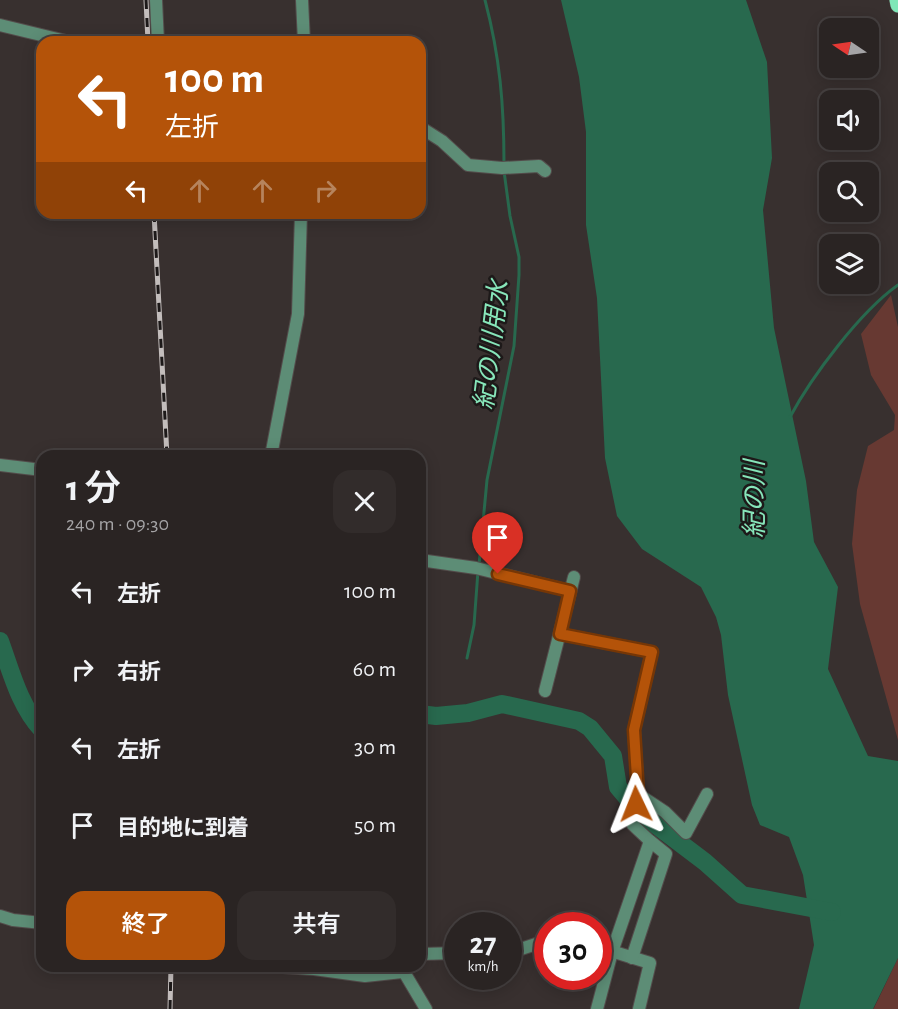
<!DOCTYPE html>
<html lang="ja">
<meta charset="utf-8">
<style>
body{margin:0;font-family:"Alegreya Sans","Noto Sans JP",sans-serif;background:#322c2b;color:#f1f3f6;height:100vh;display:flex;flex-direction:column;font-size:22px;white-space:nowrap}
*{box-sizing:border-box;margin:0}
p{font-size:20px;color:#a5a4a6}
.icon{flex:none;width:33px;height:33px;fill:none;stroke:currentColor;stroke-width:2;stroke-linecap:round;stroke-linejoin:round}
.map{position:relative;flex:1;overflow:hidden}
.drawer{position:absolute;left:36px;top:450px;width:390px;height:522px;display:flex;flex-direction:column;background:#2a2423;border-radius:18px;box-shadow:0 3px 15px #0003,0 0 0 2px #464141}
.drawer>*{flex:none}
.banner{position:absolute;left:36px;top:36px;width:390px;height:183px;border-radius:18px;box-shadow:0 3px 15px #0003,0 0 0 2px #464141;background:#b45309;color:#fff;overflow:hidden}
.needle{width:39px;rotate:283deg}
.fabs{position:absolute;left:819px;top:18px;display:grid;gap:12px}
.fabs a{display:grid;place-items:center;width:60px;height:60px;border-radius:12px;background:#2a2423;box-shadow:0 3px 15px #0003,0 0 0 2px #464141;font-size:30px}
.speed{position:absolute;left:444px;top:912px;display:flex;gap:12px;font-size:30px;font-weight:700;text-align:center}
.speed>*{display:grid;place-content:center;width:78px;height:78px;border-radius:50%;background:#2a2423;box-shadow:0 3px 15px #0003,0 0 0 2px #464141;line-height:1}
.speed small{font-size:15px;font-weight:400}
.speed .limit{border:9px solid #d22;background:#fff;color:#111}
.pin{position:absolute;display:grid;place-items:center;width:51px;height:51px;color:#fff;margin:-62px -26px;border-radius:50% 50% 50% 0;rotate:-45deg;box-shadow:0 0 6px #0007}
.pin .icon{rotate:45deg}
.me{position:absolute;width:66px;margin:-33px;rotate:358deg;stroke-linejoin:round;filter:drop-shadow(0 0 4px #0008)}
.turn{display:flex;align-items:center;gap:21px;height:126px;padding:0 30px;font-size:27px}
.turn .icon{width:78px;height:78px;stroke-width:2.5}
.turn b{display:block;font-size:42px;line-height:51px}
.lanes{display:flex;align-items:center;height:57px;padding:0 30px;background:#0003;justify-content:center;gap:30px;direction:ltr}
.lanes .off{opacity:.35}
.round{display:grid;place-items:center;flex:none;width:63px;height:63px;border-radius:18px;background:#322c2b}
.headline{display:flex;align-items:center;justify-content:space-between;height:102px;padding:0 30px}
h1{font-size:36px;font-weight:600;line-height:45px}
.primary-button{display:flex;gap:12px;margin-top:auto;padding:12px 30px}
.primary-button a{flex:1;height:69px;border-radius:18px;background:#b45309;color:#fff;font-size:24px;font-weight:600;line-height:69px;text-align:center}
.primary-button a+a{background:#322c2b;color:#f1f3f6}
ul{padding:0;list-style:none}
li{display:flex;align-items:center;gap:18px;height:78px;padding:0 30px}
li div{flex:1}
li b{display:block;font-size:22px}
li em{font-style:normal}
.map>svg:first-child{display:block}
</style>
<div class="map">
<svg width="898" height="1009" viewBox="0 0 898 1009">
<rect width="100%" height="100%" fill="#38302f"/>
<g fill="#673932">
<path d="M891 295 898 327V740L860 604 852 544 857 490 868 446 894 430 895 415 871 375 861 334Z"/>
<path d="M898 958V1009H873L874 1008Z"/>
</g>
<path fill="#28694e" d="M561 0H746L767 62 772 158 763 210 774 328 806 481 814 542 838 587 828 669 868 756 898 761V958L873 1009H799L814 945 803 875 789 837 760 825 752 805 728 695 721 635 716 617 701 587 642 549 617 516 605 458 597 298 586 225V132L579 77Z"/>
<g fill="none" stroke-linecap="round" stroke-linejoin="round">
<g stroke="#28694e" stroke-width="3">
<path d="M485 0C500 57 504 105 504 164"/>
<path d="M790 417C812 376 860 312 898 285"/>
<path d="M479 565 487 480 514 346 519 275V257L510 216 504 171"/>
<path d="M467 658 474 625 478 571"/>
</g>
<g stroke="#28694e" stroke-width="18">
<path d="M0 641C11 671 19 705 42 730"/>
<path d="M420 714 436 716 468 713 502 704 579 721 590 728 613 756 618 787 639 812 705 862 742 895 832 912"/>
</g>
<defs>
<g id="minor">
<path d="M156 0 158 42"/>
<path d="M302 0 304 42"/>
<path d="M0 25 70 42"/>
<path d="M420 127 442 141 468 165 502 168 539 166 545 171"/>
<path d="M271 456 298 314 301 213"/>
<path d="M0 465 42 470"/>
<path d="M420 560 476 568 570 591"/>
<path d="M560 634 652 652 634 730 638 794 633 825 650 841 612 952 597 1009"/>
<path d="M545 691 574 577"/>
<path d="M638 794 665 812 686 833 707 794"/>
<path d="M0 916 13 920 42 923"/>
<path d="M598 947 650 963 639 1009"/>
<path d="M508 951 518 950 548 940"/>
<path d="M420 954 458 953"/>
<path d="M632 958 666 854 650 841"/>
<path d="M267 966 314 969 365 976 402 972"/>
<path d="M401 967 426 1009"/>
</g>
<path id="major" d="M897 0 898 5"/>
</defs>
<use href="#minor" stroke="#534c4b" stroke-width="14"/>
<use href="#major" stroke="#534c4b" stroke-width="16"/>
<use href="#minor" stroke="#5d8d76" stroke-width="12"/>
<use href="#major" stroke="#7fe7b8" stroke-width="15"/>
<defs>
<g id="rail">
<path d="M146 0 148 42"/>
<path d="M154 213 167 456"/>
<path d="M170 1009 171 966"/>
</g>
</defs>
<use href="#rail" stroke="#c3bdbc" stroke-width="5"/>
<use href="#rail" stroke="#1d1919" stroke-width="3" stroke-dasharray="9" stroke-linecap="butt"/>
</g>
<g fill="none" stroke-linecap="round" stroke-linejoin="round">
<defs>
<path id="route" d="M498 574 570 591 560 634 652 652 634 730 638 794 636 804"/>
</defs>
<use href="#route" stroke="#753606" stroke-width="15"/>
<use href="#route" stroke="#b45309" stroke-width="10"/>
</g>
<g text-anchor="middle" stroke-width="5" stroke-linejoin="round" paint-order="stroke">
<g font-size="26" font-style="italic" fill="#87e6ba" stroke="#1d1919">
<text transform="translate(491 345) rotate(-83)" y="9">紀の川用水</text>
<text transform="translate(754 499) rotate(-90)" y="9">紀の川</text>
</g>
</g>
</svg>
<div class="fabs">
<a><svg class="needle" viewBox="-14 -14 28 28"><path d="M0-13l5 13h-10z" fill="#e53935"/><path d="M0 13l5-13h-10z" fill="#a5a4a6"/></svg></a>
<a><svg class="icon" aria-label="sound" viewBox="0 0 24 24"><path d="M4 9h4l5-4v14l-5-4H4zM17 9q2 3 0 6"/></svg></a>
<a><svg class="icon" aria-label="search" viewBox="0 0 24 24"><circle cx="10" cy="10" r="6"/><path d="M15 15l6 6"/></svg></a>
<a><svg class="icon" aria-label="layers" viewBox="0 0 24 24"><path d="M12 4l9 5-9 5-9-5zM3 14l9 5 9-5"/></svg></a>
</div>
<div class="speed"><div>27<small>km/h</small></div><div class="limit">30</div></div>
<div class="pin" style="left:498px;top:574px;background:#d93025"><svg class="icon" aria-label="arrive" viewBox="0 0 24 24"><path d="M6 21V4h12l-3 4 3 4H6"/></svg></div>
<svg class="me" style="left:636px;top:804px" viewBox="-20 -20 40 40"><path d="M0-17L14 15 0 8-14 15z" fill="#b45309" stroke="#fff" stroke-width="4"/></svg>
<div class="banner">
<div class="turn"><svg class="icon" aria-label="left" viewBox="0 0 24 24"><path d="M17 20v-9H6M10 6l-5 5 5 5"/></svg><div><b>100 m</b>左折</div></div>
<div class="lanes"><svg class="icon" aria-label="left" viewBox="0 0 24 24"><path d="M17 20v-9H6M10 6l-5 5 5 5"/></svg><svg class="icon off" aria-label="ahead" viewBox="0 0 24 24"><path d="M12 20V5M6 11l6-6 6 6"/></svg><svg class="icon off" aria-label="ahead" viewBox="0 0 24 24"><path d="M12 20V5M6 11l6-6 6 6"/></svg><svg class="icon off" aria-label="right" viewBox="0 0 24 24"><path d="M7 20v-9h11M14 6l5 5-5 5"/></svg></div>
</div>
<section class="drawer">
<div class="headline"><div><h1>1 分</h1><p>240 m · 09:30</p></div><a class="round"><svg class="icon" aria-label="close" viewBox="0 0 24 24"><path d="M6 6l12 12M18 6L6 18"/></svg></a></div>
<ul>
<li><svg class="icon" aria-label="left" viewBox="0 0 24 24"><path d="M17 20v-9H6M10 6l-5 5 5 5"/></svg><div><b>左折</b></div><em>100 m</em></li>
<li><svg class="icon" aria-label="right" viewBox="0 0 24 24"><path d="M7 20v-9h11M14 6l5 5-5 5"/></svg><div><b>右折</b></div><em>60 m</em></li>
<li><svg class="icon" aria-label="left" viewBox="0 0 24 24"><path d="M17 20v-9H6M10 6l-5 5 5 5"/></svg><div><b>左折</b></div><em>30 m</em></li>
<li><svg class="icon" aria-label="arrive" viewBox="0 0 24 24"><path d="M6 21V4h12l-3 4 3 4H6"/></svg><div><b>目的地に到着</b></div><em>50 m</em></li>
</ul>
<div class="primary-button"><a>終了</a><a>共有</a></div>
</section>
</div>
